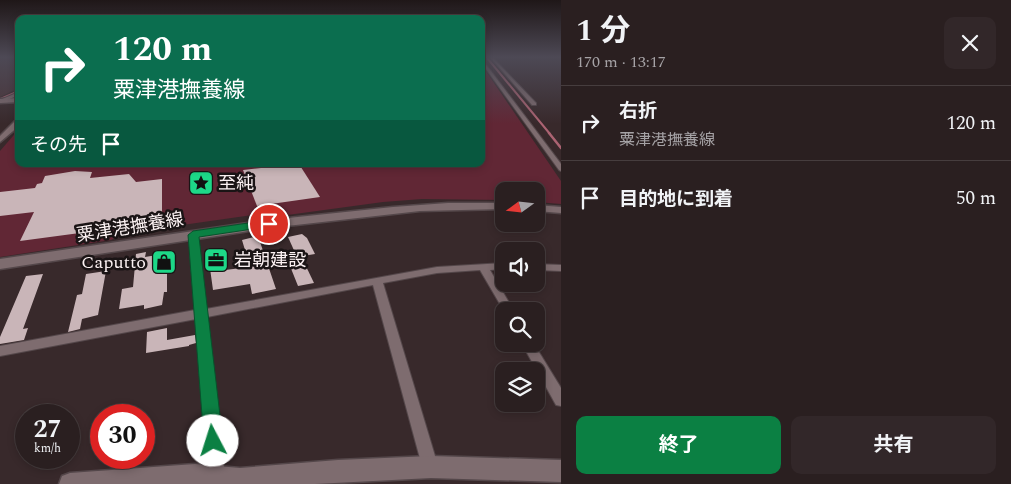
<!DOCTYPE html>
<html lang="ja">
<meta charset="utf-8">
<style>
body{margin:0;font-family:Spectral,"Noto Sans JP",serif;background:#322729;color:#f1f3f6;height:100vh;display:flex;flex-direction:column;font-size:19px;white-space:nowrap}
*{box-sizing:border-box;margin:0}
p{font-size:16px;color:#a5a2a5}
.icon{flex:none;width:28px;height:28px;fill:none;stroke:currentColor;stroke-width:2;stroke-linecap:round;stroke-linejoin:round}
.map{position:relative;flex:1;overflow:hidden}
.panel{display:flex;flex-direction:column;background:#2a1f20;width:450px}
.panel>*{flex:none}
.banner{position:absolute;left:15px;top:15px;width:470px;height:152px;border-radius:10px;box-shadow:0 2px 8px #0003,0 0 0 1px #463d3e;background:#0b6e4f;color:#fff;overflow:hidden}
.needle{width:32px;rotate:255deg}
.buttons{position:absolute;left:495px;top:182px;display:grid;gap:10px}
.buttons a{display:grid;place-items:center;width:50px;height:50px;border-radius:10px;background:#2a1f20;box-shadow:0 2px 8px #0003,0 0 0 1px #463d3e;font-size:25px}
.speed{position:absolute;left:15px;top:404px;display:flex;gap:10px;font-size:25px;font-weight:700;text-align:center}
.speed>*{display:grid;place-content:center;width:65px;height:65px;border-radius:50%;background:#2a1f20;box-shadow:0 2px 8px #0003,0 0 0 1px #463d3e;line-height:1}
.speed small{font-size:12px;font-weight:400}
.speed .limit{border:8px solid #d22;background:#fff;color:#111}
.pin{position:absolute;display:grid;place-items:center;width:42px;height:42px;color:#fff;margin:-21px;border:2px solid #fff;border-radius:50%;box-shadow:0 1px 5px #0007}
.me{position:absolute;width:55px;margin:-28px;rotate:355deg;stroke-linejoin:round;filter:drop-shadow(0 0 4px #0008)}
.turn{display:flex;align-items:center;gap:18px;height:105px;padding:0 15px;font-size:22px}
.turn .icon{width:65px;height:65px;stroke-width:2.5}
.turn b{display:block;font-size:35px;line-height:42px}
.then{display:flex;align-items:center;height:48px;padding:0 15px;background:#0003;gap:10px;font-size:19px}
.round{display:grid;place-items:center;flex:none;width:52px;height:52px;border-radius:10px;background:#322729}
.summary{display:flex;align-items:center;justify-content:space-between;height:85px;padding:0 15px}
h1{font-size:30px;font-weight:700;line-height:38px}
.action{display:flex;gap:10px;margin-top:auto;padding:10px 15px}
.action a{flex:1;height:58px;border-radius:10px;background:#0b8043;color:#fff;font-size:20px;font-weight:700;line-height:58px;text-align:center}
.action a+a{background:#322729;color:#f1f3f6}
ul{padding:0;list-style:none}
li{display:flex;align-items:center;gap:15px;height:75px;padding:0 15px;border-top:1px solid #463d3e}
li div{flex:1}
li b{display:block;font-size:19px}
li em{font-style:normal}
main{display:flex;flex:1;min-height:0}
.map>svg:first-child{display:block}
</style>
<main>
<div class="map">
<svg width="561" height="484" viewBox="0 0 561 484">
<rect width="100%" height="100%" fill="#38292b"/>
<path fill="#483236" d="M0 57H19V88L0 97Z"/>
<path fill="#612735" d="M481 64 561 181V204L536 202V191H504V200L422 199 383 202 280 216 267 213 126 233 111 240 0 257V151L19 129V164H481Z"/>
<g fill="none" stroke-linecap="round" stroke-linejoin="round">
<g stroke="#ab6372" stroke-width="2">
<path d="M488 59 550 134"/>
<path d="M0 99 19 91"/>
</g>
<path stroke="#ab6372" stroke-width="2.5" d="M549 133 561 148"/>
</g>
<g fill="#c9b5b8">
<path d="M299 164 320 197 257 206 243 170Z"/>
<path d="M75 171 92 172 90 178 129 174 136 182 162 179V222L20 241 34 212 0 216V192L35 188 37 184 42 183 45 176Z"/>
<path d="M302 234 307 238 315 254 297 257 288 237Z"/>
<path d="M258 236 276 289 252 294 250 284 213 290 208 254 221 252 225 270 250 267 242 240Z"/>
<path d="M146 252 145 257 175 252 176 269 167 271V292H164L162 305 144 309V305L119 309 122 289 133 287 136 254Z"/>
<path d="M302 258 314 283 298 286 288 261Z"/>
<path d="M106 271 98 315 82 319 80 329 68 332 77 295 82 294 86 274Z"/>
<path d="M43 274 23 329 28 328 24 340 0 344V337L26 276Z"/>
<path d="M167 328V340L195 335 196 343 189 345V346L146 353 147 332Z"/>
</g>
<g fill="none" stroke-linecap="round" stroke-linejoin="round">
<defs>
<g id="street">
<path d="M490 57H492L536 103V105H532Z"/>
<path d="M481 58 561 164V171L559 170 481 62Z"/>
<path d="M19 92V95L0 103V100Z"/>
<path d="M193 232 197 235 206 309 437 267 504 263V269L490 270 514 311H504L480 270 437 273 383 283 438 466 435 471 430 474 425 471 422 466 373 285 207 317 225 477 223 483 219 484 211 483 209 477 196 319 0 356V346L195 310 189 235Z"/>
<path d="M536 264 561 265V271L536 270Z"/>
<path d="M522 344H534L561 388V406L556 405Z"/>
</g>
<g id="secondary">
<path d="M19 98V102L0 103V99Z"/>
<path d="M16 120H19V126L0 142V136Z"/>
<path d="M448 203H504V209L420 211 269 228 0 269V259L269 220 393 207Z"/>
<path d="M536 205 561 207V213L536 211Z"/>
<path d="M431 456 561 460V482L431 478 315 484H59L62 476 70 473 195 464 240 468 338 460Z"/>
</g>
</defs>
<use href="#street" stroke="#54474a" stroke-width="2"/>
<use href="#secondary" stroke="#54474a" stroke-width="3"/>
<use href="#street" fill="#7e6c6f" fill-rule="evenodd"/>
<use href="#secondary" fill="#7e6c6f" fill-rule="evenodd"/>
</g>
<linearGradient id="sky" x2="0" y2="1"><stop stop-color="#1f1718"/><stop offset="0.46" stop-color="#4d4955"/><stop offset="1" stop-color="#4d4955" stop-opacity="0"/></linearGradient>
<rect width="561" height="124" fill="url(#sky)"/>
<path fill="#0b8043" stroke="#07532c" d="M269 220 274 224 273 226 199 237 223 441 220 447 213 450 206 447 204 441 188 235 193 231Z"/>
<defs>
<symbol id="sight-square" viewBox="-11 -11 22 22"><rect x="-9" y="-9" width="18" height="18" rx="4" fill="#1dd888" stroke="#1a1415"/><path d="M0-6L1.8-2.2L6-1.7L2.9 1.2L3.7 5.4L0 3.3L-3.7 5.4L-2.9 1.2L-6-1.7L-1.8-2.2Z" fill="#111"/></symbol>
<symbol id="office-square" viewBox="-11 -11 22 22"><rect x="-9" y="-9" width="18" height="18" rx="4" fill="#1dd888" stroke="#1a1415"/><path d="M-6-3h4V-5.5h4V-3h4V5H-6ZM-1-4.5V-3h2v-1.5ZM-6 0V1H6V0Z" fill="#111"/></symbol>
<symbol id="shop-square" viewBox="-11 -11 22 22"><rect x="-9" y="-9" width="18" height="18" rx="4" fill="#1dd888" stroke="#1a1415"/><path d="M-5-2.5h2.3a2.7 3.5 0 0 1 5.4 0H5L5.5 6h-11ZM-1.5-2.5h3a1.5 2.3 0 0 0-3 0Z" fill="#111"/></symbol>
</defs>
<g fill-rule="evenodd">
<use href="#sight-square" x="187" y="169" width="28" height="28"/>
<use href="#office-square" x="202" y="246" width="28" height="28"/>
<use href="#shop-square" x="150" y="248" width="28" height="28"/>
</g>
<g text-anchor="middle" stroke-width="5" stroke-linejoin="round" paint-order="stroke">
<g font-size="18" fill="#fcf2f3" stroke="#1a1415" text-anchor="start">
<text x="218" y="189">至純</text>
<text x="234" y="266">岩朝建設</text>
<text x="146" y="268" text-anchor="end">Caputto</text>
</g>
<g font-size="18" fill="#fcf2f3" stroke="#1a1415">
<text transform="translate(130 227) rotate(-9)" y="6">粟津港撫養線</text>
</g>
</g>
</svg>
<div class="buttons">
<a><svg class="needle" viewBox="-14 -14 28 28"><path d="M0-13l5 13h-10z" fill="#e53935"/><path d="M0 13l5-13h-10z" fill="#a5a2a5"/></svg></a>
<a><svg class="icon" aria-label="sound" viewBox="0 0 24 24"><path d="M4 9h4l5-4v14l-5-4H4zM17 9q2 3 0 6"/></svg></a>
<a><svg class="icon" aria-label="search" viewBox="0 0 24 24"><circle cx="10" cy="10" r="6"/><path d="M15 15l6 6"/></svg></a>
<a><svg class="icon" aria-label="layers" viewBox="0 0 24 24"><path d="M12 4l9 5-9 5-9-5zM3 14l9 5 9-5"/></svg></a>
</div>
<div class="speed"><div>27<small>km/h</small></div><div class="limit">30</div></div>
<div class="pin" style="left:269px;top:224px;background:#d93025"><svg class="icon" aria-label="arrive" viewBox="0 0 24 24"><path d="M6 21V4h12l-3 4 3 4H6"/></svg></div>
<svg class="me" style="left:213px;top:441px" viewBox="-20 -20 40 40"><circle r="19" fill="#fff"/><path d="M0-13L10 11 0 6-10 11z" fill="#0b8043"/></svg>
<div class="banner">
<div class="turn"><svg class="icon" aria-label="right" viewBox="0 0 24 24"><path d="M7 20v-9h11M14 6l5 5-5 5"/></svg><div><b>120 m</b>粟津港撫養線</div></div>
<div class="then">その先<svg class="icon" aria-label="arrive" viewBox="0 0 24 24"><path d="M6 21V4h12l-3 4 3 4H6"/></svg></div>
</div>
</div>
<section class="panel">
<div class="summary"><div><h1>1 分</h1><p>170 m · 13:17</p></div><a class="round"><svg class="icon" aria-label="close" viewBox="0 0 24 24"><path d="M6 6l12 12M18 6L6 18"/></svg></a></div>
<ul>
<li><svg class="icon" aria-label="right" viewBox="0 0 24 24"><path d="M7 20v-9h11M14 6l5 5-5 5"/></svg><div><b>右折</b><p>粟津港撫養線</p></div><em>120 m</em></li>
<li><svg class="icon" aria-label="arrive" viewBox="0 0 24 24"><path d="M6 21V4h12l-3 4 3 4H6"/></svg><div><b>目的地に到着</b></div><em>50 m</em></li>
</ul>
<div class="action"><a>終了</a><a>共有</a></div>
</section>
</main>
